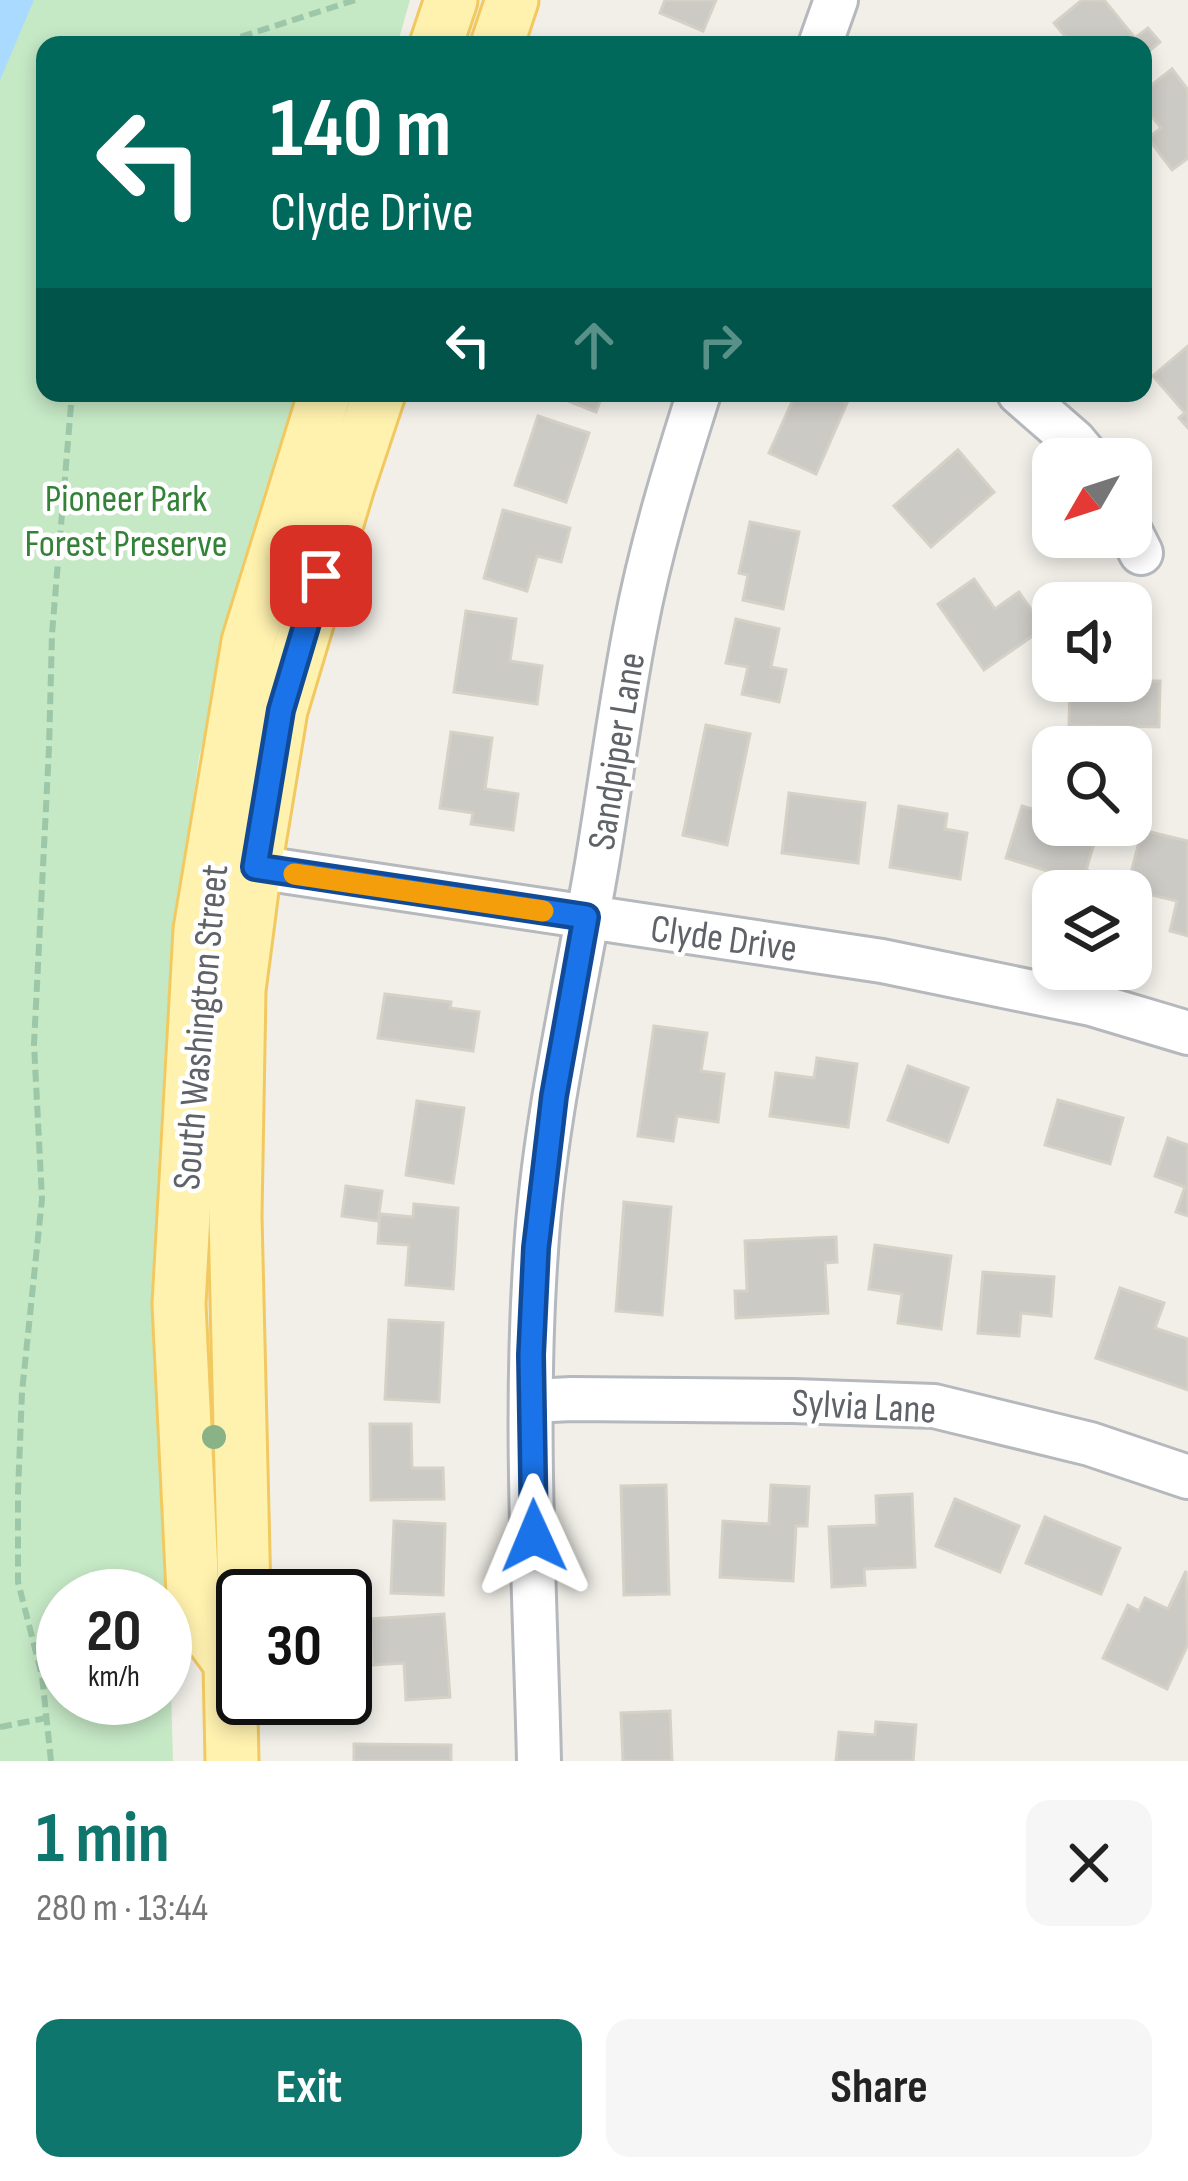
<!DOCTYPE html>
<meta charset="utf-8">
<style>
body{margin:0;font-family:"Sofia Sans Condensed",sans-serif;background:#f6f6f6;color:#222;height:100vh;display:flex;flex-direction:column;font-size:45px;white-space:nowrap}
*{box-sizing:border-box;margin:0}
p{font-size:39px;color:#767676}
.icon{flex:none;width:66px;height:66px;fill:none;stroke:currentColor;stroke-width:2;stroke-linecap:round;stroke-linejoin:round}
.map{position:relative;height:1761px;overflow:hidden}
.sheet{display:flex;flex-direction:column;background:#fff;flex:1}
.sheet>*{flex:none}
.banner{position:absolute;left:36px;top:36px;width:1116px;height:366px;border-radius:24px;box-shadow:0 6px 18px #0003;background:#00695c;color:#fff;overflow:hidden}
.needle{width:78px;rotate:231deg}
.buttons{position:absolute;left:1032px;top:438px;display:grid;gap:24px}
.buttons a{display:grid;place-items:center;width:120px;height:120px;border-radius:24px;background:#fff;box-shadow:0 6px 18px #0003;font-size:60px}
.speed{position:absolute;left:36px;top:1569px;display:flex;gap:24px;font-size:60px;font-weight:700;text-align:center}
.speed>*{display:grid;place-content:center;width:156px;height:156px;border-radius:50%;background:#fff;box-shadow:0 6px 18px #0003;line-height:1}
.speed small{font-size:30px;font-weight:400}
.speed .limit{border:6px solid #111;border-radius:18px;background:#fff;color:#111}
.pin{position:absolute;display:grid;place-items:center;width:102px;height:102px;color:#fff;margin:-51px;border-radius:24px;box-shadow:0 6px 18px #0006}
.me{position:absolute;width:132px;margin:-66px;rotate:359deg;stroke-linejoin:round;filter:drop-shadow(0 0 9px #0008)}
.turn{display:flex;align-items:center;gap:42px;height:252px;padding:0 36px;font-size:54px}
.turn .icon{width:156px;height:156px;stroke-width:2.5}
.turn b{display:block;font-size:84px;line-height:102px}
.lanes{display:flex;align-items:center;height:114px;padding:0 36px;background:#0003;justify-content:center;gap:60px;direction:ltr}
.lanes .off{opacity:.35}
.round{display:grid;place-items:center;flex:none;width:126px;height:126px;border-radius:24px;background:#f6f6f6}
.headline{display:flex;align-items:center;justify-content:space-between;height:204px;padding:0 36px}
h1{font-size:72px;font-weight:700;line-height:90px;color:#0f766e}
.button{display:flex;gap:24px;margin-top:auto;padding:24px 36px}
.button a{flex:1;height:138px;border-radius:24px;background:#0f766e;color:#fff;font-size:48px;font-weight:700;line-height:138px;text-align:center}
.button a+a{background:#f6f6f6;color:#222}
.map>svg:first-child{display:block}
</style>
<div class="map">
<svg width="1188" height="1761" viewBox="0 0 1188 1761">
<rect width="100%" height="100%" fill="#f1efe8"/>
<path fill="#c5e8c5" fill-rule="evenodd" d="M0 0H410L397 45H45V393H297L264 493 199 757 179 901 166 1035 157 1188 173 1761H0ZM63 1596H165V1698H63Z"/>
<path fill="#aadaff" d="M0 0H34L0 80Z"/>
<g fill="#cccac5" stroke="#d6d1c6" stroke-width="3">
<path d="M665 0H716L703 31 660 13Z"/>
<path d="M1082 0H1104L1135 38 1148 28 1160 42 1143 56V45H1072L1054 23Z"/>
<path d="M1172 69 1188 90V158L1172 170 1148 138 1161 128 1143 105V92Z"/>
<path d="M1188 346V428L1179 418 1185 413 1153 376Z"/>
<path d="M560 393H603L596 412 558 397Z"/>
<path d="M796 393H825L847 403 816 474 769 453Z"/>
<path d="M538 416 589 433 566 502 515 485Z"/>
<path d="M958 450 994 492 931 547 894 506Z"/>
<path d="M503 510 570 528 561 562 537 556 527 591 484 578Z"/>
<path d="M750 522 799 532 783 609 743 600 748 575 739 573Z"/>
<path d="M974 579 995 609 1019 592 1044 628 984 670 938 604Z"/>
<path d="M466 611 516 619 510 661 542 666 537 704 454 692Z"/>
<path d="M736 619 779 629 771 667 786 670 779 702 742 694 748 667 726 663Z"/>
<path d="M1070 681H1160L1159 727 1069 725Z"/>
<path d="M706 725 750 734 727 845 683 835Z"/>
<path d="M451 732 492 738 485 789 518 794 513 830 471 824 473 813 440 808Z"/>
<path d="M789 793 865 803 858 863 782 853Z"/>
<path d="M899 806 947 814 945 829 967 833 960 879 890 867Z"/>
<path d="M1022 806 1046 813 1044 821 1053 825 1096 837 1086 870 1103 876 1098 891H1062L1067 877 1006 858Z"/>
<path d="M1142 830 1188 841V936L1170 931 1177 901 1127 889Z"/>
<path d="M385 994 451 1002 450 1008 479 1012 473 1051 378 1038Z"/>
<path d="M654 1026 707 1033 701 1071 724 1074 718 1122 677 1116 673 1141 638 1136Z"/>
<path d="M817 1058 857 1064 848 1127 770 1116 776 1073 814 1078Z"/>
<path d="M908 1066 968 1088 948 1142 888 1120Z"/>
<path d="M1058 1100 1123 1118 1110 1164 1045 1145Z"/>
<path d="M417 1101 464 1108 453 1183 406 1175Z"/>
<path d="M1168 1138 1188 1145V1216L1176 1212 1185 1187 1155 1176Z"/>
<path d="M346 1186 382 1191 378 1221 342 1216Z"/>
<path d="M624 1202 671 1207 662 1315 616 1311Z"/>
<path d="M414 1204 458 1208 453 1289 406 1285 409 1245 378 1243 380 1214 413 1217Z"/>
<path d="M836 1237 837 1262 825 1263 828 1313 736 1318 735 1291H747L745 1241Z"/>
<path d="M875 1245 951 1256 941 1329 898 1323 902 1294 869 1289Z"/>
<path d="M983 1272 1054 1277 1051 1316 1021 1313 1019 1336 978 1333Z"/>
<path d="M1120 1288 1164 1303 1155 1328 1188 1339V1390L1096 1358Z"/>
<path d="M389 1320 443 1323 439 1402 385 1399Z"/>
<path d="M370 1424H411L412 1468H443L444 1499 371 1500Z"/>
<path d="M666 1485 669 1594 624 1595 621 1486Z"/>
<path d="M771 1485 809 1487 807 1526H796L793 1581 720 1577 723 1521 769 1524Z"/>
<path d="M912 1494 915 1567 864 1569 865 1585 832 1587 829 1527 877 1525 876 1496Z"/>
<path d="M955 1499 1019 1526 1000 1572 936 1546Z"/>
<path d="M1045 1517 1120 1548 1101 1594 1026 1563Z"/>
<path d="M394 1521 445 1524 443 1595 391 1593Z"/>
<path d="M1186 1571 1188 1644 1167 1689 1103 1658 1128 1605 1139 1611 1145 1598 1168 1609Z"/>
<path d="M444 1614 450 1697 406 1700 404 1663 373 1665 370 1619Z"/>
<path d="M670 1711 672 1761H623L621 1713Z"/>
<path d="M876 1722 916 1725 913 1761H836L839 1732 875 1735Z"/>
<path d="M354 1744 451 1745V1761H354Z"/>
</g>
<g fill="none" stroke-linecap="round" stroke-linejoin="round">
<defs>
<g id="minor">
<path d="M820 45 836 0"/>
<path d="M1019 393 1074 441 1089 459"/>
<path d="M1131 533 1141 553"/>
<path d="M255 867 882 961 1091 1004 1188 1033"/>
<path d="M531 1401 572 1399 793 1401 934 1406 1090 1444 1188 1477"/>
<path d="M539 1761C535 1591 524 1420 536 1251 544 1121 575 993 597 864 610 786 620 708 635 630 650 550 674 471 699 393"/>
</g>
<g id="major">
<path d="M436 45 451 0"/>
<path d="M497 45 512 0"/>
<path d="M244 1596 235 1216 239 990 255 867 281 710 348 486 379 393"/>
<path d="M230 1663 194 1614 179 1304 200 930 248 642 325 393"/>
<path d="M232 1761 230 1663 238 1634"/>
</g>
</defs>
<use href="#minor" stroke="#b5b8bc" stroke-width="48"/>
<use href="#major" stroke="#f2c960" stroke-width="57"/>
<g stroke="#9cc7a9" stroke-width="6" stroke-dasharray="12 6" stroke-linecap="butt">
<path d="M225 45 231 40 355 0"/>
<path d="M0 1727 46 1718"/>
<path d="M51 1761 42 1676 18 1582V1493L22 1392 42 1199 34 1044 49 748 52 634 72 393"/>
</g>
<use href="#minor" stroke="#fff" stroke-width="42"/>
<use href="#major" stroke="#fff2af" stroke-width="51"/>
</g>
<circle fill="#89b387" cx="214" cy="1437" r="12"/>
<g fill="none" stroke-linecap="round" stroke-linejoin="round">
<defs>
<path id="route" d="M321 576 281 710 255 867 586 917 554 1096 536 1248 531 1355 534 1536"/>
</defs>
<use href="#route" stroke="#114b97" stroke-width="30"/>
<use href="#route" stroke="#1a73e8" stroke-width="21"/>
<path stroke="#f59e0b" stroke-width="21" d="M294 874 543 911"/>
</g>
<g text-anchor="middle" stroke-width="9" stroke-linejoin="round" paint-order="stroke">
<g font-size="39" fill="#348238" stroke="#fff">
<text x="126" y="511">Pioneer Park<tspan x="126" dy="45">Forest Preserve</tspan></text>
</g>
<g font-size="39" fill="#5f6368" stroke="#fff">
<text transform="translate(615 751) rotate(-81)" y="14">Sandpiper Lane</text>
<text transform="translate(724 937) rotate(8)" y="14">Clyde Drive</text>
<text transform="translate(199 1027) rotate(-85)" y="14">South Washington Street</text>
<text transform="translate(864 1405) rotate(3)" y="14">Sylvia Lane</text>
</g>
</g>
</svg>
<div class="buttons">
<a><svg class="needle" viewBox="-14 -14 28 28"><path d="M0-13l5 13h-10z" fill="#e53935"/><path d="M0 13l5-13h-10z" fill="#767676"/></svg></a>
<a><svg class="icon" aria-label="sound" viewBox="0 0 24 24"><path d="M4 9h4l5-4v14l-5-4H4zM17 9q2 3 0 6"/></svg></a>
<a><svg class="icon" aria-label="search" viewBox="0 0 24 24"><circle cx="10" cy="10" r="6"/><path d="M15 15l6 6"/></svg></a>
<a><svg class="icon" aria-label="layers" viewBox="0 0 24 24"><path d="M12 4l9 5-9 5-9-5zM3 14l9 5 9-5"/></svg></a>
</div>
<div class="speed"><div>20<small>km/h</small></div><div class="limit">30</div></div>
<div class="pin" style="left:321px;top:576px;background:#d93025"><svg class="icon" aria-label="arrive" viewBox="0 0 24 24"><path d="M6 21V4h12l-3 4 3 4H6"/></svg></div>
<svg class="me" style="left:534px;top:1536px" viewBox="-20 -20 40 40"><path d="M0-17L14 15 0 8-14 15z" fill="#1a73e8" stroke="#fff" stroke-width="4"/></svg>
<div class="banner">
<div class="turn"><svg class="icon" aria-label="left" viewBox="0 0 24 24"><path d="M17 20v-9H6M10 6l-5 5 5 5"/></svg><div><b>140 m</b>Clyde Drive</div></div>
<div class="lanes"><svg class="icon" aria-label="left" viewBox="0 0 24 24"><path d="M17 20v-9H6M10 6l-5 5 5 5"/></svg><svg class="icon off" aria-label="ahead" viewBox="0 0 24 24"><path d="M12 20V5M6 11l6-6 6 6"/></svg><svg class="icon off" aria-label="right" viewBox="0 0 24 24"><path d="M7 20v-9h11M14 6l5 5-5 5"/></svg></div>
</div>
</div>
<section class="sheet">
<div class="headline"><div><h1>1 min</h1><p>280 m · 13:44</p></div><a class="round"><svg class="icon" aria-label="close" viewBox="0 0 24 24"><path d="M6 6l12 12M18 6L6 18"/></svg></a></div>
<div class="button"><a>Exit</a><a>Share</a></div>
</section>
